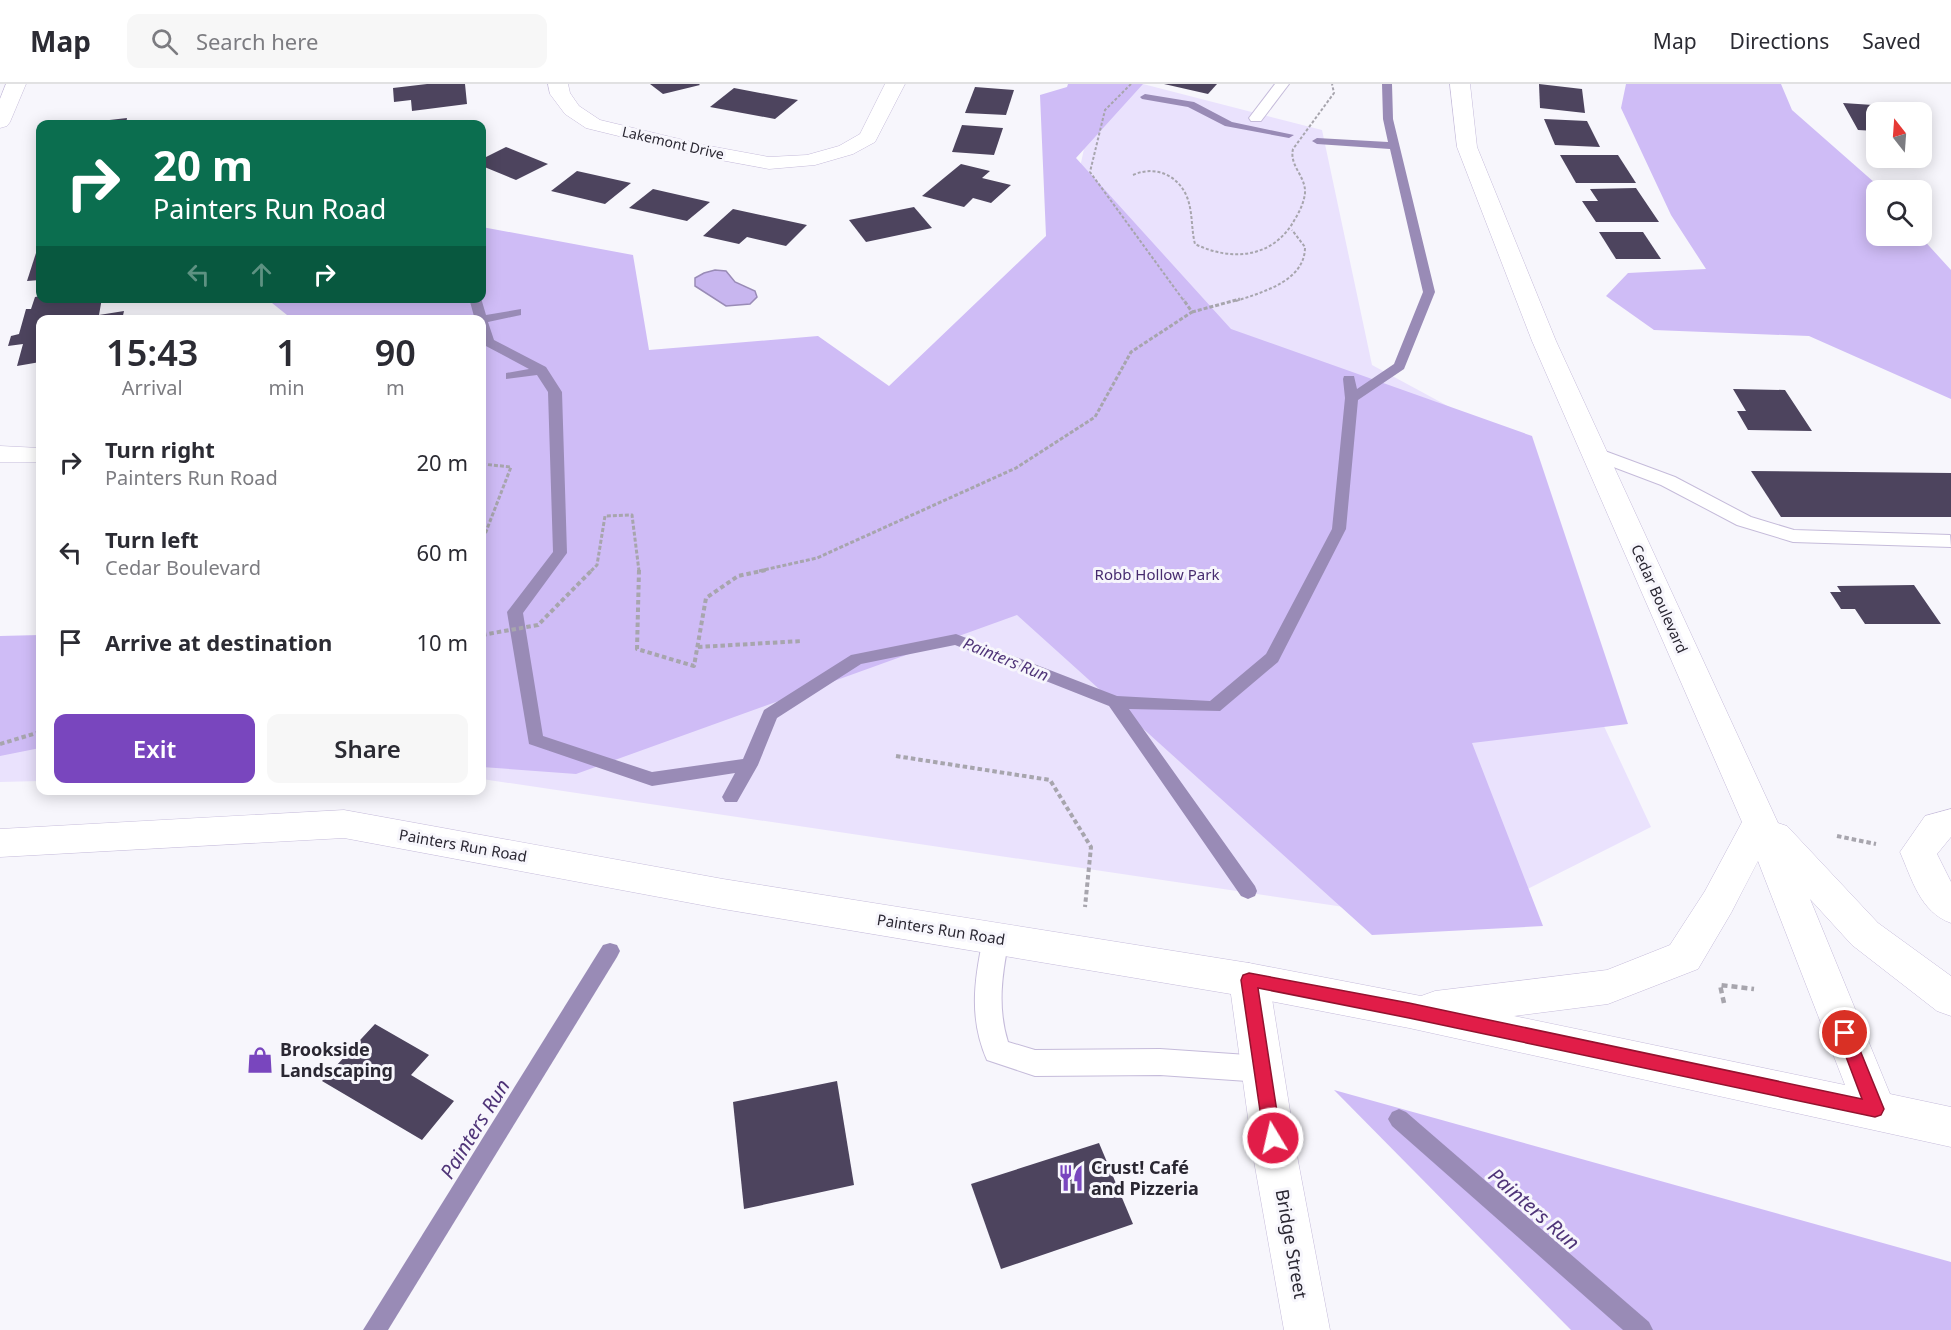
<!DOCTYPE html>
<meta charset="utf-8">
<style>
body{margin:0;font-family:"Noto Sans",sans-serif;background:#f7f7f7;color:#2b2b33;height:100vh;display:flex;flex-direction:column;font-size:22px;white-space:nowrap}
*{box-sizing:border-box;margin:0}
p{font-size:20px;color:#7c7c81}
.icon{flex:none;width:33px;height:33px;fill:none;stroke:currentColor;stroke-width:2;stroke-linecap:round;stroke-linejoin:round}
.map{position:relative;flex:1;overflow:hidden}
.drawer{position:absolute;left:36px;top:231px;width:450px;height:480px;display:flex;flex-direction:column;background:#fff;border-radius:12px;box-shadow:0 3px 15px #0003}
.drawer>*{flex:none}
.guide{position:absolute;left:36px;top:36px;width:450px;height:183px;border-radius:12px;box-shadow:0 3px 15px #0003;background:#0b6e4f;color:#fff;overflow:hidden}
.needle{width:39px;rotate:343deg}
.fabs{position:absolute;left:1866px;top:18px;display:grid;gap:12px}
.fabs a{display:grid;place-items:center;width:66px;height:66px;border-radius:12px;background:#fff;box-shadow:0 3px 15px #0003;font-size:30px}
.pin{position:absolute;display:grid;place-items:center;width:51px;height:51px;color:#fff;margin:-26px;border:3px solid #fff;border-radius:50%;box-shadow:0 2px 6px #0007}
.me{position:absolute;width:66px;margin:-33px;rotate:351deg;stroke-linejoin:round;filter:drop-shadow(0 0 4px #0008)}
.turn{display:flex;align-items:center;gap:21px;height:126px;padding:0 18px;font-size:27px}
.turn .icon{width:78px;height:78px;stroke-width:2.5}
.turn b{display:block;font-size:42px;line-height:51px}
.lanes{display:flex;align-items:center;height:57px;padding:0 18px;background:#0003;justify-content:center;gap:30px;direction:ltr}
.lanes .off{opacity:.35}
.eta{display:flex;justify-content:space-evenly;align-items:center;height:102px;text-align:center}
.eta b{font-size:36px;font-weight:600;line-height:42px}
.button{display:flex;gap:12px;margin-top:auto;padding:12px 18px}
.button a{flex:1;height:69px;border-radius:12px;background:#7946be;color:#fff;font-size:24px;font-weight:600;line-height:69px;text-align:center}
.button a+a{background:#f7f7f7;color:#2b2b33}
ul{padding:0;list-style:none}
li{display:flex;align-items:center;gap:18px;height:90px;padding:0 18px}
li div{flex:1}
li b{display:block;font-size:22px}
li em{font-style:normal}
header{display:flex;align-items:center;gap:36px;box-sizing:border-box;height:84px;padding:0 30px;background:#fff;border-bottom:2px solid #e1e1e2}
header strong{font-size:28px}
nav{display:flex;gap:33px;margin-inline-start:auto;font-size:21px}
.search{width:420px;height:54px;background:#f7f7f7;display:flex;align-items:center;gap:15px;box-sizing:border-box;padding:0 21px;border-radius:12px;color:#7c7c81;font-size:22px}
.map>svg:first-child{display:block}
</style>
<header>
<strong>Map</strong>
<div class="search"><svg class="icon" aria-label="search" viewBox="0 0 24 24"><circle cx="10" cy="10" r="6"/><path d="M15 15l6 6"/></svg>Search here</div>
<nav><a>Map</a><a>Directions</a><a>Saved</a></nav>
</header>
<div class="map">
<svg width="1951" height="1246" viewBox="0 0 1951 1246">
<rect width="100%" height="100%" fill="#f7f6fc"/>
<g fill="#eae2fd">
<path d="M1098 0H1143L1322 46 1372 281 1457 327 1651 743 1458 840 482 695V476L826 395 1063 162Z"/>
<path d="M40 580V697L0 698V589Z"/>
</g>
<g fill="#cfbcf6">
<path d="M1068 0H1143L1076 74 1231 245 1532 352 1628 640 1472 659 1543 842 1372 851 1017 531 576 690 482 683V236L292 235 267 215 482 214V143L633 171 649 266 818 252 889 302 1046 152 1040 11 1067 3Z"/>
<path d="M1626 0H1781L1792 26 1883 106H1876V152H1920L1951 186V315L1809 252 1654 246 1606 212 1628 189 1706 185 1671 131 1621 24Z"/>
<path d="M40 551V664L0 672V552Z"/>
<path d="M1334 1006 1951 1178V1246H1571Z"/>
</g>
<path fill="#c8b6ef" stroke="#998bb6" stroke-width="1.5" d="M715 186 726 187 735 198 755 207 757 213 750 220 726 222 695 202V194L704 189Z"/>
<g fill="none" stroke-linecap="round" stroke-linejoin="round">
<g fill="#998bb6" fill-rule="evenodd">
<path d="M1382 0H1392L1393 35 1435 208 1404 285 1358 316 1346 445 1278 578 1220 627 1129 625 1255 802 1257 807 1255 812 1248 815 1241 812 1109 622 955 561 861 580 777 634 758 681 737 718H725L722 713 735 689 652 702 529 660 507 528 553 468 548 308 537 291 506 295V289L529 285 484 261 482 236H475L469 214H481L486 231 521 225V231L488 238 494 256 546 283 562 308 567 469 523 529 543 652 652 688 743 675 764 626 851 571 956 550 1117 612 1210 617 1266 570 1332 445 1345 314 1343 295 1344 292H1354L1357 305 1394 280 1423 208 1390 65 1317 60 1312 57 1317 54 1388 58 1383 35Z"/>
<path d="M1145 10 1194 18 1232 38 1294 51 1289 54 1225 42 1188 23 1142 15 1140 13Z"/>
<path d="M610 859 617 861 620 867 617 873 388 1246H363L603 861Z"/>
<path d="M1399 1025 1406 1028 1649 1238 1653 1246H1623L1392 1042 1388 1035 1392 1028Z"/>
</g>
</g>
<g fill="#4d445e">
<path d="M427 0H465L467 20 412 27 411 16 394 18 393 4Z"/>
<path d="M650 0H699L700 1 663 10Z"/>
<path d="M1164 0H1217L1208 10Z"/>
<path d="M1539 0 1582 5 1585 29 1540 24Z"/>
<path d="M975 3 1014 6 1006 31 965 29Z"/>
<path d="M734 4 798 16 775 35 710 23Z"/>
<path d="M1843 19 1903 23 1906 28H1876V47L1858 46Z"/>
<path d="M127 34 126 40H92V38Z"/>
<path d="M1544 35 1587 37 1600 63 1555 61Z"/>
<path d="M962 41 1003 44 994 71 952 68Z"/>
<path d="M506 63 548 80 516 96 482 82V75Z"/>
<path d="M1560 71H1618L1636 99H1576Z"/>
<path d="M961 80 990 87 982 94 1011 101 991 119 973 114 964 123 922 112Z"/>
<path d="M577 87 631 99 605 120 551 107Z"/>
<path d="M1636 104 1659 138H1596L1582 117H1598L1590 105Z"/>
<path d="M653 105 710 118 687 137 629 124Z"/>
<path d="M914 123 932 144 866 158 849 136Z"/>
<path d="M733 125 807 141 786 162 747 153 739 160 703 152Z"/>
<path d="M1599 148H1643L1661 175H1616Z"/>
<path d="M40 168V196L27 197 36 169Z"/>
<path d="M40 212V214H102L99 231 124 227 122 236H40V278L17 282 23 260 8 262 11 252 19 250 26 225H31L35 213Z"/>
<path d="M1733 305 1785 306 1812 347 1748 346 1737 327H1746Z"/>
<path d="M1751 387 1951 389V433H1781Z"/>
<path d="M1914 501 1941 540H1865L1855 525H1841L1830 508H1841L1837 502Z"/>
<path d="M375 940 429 971 411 991 454 1017 422 1056 322 997Z"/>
<path d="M837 997 854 1101 744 1125 733 1018Z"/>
<path d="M1099 1059 1133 1140 1001 1185 971 1100Z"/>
</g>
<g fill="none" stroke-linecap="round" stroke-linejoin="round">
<defs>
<g id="service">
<path d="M1275 0H1289L1261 37H1251L1249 34Z"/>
<path d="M1594 363 1675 393 1751 433 1794 446 1950 451 1951 463 1793 458 1737 441 1661 401 1587 373 1585 369 1587 365Z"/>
<path d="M996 844 1005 847 1009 855C1002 890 997 923 1008 958L1035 966 1160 965 1262 972 1272 976 1276 985 1272 994 1262 998 1160 991 1035 992 987 976C969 935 974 897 983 855L987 847Z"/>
</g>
<g id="minor">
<path d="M6 0H26L10 38 7 42 0 44V15Z"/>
<path d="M548 0H568L570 9 579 22 600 36 704 61 769 73 807 71 839 62 860 50 885 0H905L875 58 853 70 815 81 769 85 704 73 586 44 565 30 550 10Z"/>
<path d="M0 362 40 364V378H0Z"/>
<path d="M1951 725V753L1937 770 1951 798V839C1920 828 1912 795 1900 768L1925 732Z"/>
<path d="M1249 879 1263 884 1269 896 1298 1077 1330 1246H1284L1254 1077 1229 896 1235 884Z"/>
</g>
<path id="tertiary" d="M1450 0H1470L1477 63 1556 257 1778 739 1787 742 1878 839 1951 892V932L1937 927 1852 861 1810 815 1890 1010 1951 1023V1063L1409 944 1249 913 723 825 344 754 0 773V745L344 726 723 795 1249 879 1421 912 1435 907 1607 886 1670 861 1705 807 1742 738 1532 257 1457 63ZM1758 777 1845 1001 1514 932 1608 920 1698 885 1731 829Z"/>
</defs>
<use href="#service" stroke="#c5bbda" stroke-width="2"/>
<use href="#minor" stroke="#c5bbda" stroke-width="1"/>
<use href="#tertiary" stroke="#c5bbda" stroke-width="1"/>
<g stroke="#a7a5ad" stroke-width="2" stroke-dasharray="3 2" stroke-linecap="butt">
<path d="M1131 0 1105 26 1090 88 1184 217"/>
<path d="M1133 91C1155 81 1178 91 1187 113 1193 128 1191 145 1195 160 1232 178 1274 174 1295 135 1300 127 1304 118 1305 109 1306 92 1289 82 1293 65L1334 9 1332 0"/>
<path d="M1236 217C1263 208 1305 197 1305 163L1292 146"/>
</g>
<g stroke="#a7a5ad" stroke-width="3" stroke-dasharray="4 2" stroke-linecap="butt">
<path d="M1192 228 1240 215"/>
<path d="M482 380 511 383 482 458"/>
<path d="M591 487 597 481 605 432 632 431 639 487"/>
<path d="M759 487 817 474 1016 384 1095 333 1131 268 1192 228 1183 215"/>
</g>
<g stroke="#a7a5ad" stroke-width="4" stroke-dasharray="4.5 3" stroke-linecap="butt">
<path d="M639 486 637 565 694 582 706 514 738 492 766 486"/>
<path d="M482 551 538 541 592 486"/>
<path d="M698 563 802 557"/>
<path d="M0 660 40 648"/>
<path d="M896 672 1050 696 1091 763 1085 823"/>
<path d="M1837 752 1876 760"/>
</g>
<path stroke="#a7a5ad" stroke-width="4.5" stroke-dasharray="6 4" stroke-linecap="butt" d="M1724 919 1720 901 1754 905"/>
<use href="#service" fill="#fff" fill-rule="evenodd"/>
<use href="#minor" fill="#fff" fill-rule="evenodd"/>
<use href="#tertiary" fill="#fff" fill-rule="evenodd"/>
</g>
<path fill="#e11d48" stroke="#92132f" stroke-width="1.5" d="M1249 889 1409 919 1862 1015 1837 949 1839 944 1845 942 1851 944 1853 949 1884 1025 1881 1031 1875 1033 1409 934 1258 904 1281 1054 1279 1060 1273 1063 1266 1060 1264 1054 1241 896 1243 891Z"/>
<defs>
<symbol id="shop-bare" viewBox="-9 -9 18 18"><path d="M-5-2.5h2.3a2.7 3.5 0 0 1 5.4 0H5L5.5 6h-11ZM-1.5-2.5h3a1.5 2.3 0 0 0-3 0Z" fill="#7946be" stroke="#f7f6fc" stroke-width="2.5" paint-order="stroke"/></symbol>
<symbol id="restaurant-bare" viewBox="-9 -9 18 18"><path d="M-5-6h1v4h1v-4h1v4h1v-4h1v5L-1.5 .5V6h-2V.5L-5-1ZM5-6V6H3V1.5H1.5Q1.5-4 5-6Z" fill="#7946be" stroke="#f7f6fc" stroke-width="2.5" paint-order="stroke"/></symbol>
</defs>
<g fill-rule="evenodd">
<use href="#shop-bare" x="241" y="957" width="38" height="38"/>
<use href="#restaurant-bare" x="1052" y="1075" width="38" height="38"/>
</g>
<g text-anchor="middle" stroke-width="6" stroke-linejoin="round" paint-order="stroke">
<g font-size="14" fill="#2a2732" stroke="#f7f6fc">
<text transform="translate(673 59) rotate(13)" y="5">Lakemont Drive</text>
</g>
<g font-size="15" fill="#472c6f" stroke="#f7f6fc">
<text x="1157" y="496">Robb Hollow Park</text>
</g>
<g font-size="15" fill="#2a2732" stroke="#f7f6fc">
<text transform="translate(1659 515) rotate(66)" y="5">Cedar Boulevard</text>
<text transform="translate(463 762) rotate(10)" y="5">Painters Run Road</text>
<text transform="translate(941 846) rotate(9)" y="5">Painters Run Road</text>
</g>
<g font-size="16" font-style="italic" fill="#4f3478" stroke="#f7f6fc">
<text transform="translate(1006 575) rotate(22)" y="6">Painters Run</text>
</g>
<g font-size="18" font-weight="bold" fill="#2a2732" stroke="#f7f6fc" text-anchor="start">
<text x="280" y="972">Brookside<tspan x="280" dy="21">Landscaping</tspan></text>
<text x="1091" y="1090">Crust! Café<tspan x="1091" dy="21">and Pizzeria</tspan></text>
</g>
<g font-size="18" fill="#2a2732" stroke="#f7f6fc">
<text transform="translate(1291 1160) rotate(80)" y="6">Bridge Street</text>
</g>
<g font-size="20" font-style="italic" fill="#4f3478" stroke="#f7f6fc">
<text transform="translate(475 1045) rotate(-58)" y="7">Painters Run</text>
<text transform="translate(1534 1125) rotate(41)" y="7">Painters Run</text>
</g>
</g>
</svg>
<div class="fabs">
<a><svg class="needle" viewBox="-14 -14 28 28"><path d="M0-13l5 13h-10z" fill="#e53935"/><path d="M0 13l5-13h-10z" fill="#7c7c81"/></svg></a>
<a><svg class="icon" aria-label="search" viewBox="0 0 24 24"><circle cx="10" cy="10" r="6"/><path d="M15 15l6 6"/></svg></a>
</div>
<div class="pin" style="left:1845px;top:949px;background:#d93025"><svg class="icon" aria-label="arrive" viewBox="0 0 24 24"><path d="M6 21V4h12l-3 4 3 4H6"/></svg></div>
<svg class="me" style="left:1273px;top:1054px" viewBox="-20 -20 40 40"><circle r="17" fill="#e11d48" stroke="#fff" stroke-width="3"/><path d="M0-11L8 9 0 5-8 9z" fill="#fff"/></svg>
<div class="guide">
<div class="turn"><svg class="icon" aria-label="right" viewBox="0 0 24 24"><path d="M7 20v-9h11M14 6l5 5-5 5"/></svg><div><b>20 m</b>Painters Run Road</div></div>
<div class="lanes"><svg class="icon off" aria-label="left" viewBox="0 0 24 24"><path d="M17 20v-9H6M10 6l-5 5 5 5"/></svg><svg class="icon off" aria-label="ahead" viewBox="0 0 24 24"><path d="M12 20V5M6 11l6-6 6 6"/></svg><svg class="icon" aria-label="right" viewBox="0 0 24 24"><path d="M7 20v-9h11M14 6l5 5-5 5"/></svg></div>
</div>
<section class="drawer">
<div class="eta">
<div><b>15:43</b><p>Arrival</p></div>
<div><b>1</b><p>min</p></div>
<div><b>90</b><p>m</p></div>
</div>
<ul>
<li><svg class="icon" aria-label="right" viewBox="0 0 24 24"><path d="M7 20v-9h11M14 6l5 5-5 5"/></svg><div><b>Turn right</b><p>Painters Run Road</p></div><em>20 m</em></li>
<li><svg class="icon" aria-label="left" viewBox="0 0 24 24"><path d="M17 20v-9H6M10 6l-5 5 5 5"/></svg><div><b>Turn left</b><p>Cedar Boulevard</p></div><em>60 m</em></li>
<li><svg class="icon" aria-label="arrive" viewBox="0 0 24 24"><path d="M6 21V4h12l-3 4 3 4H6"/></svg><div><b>Arrive at destination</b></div><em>10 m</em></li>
</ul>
<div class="button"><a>Exit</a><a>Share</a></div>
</section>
</div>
